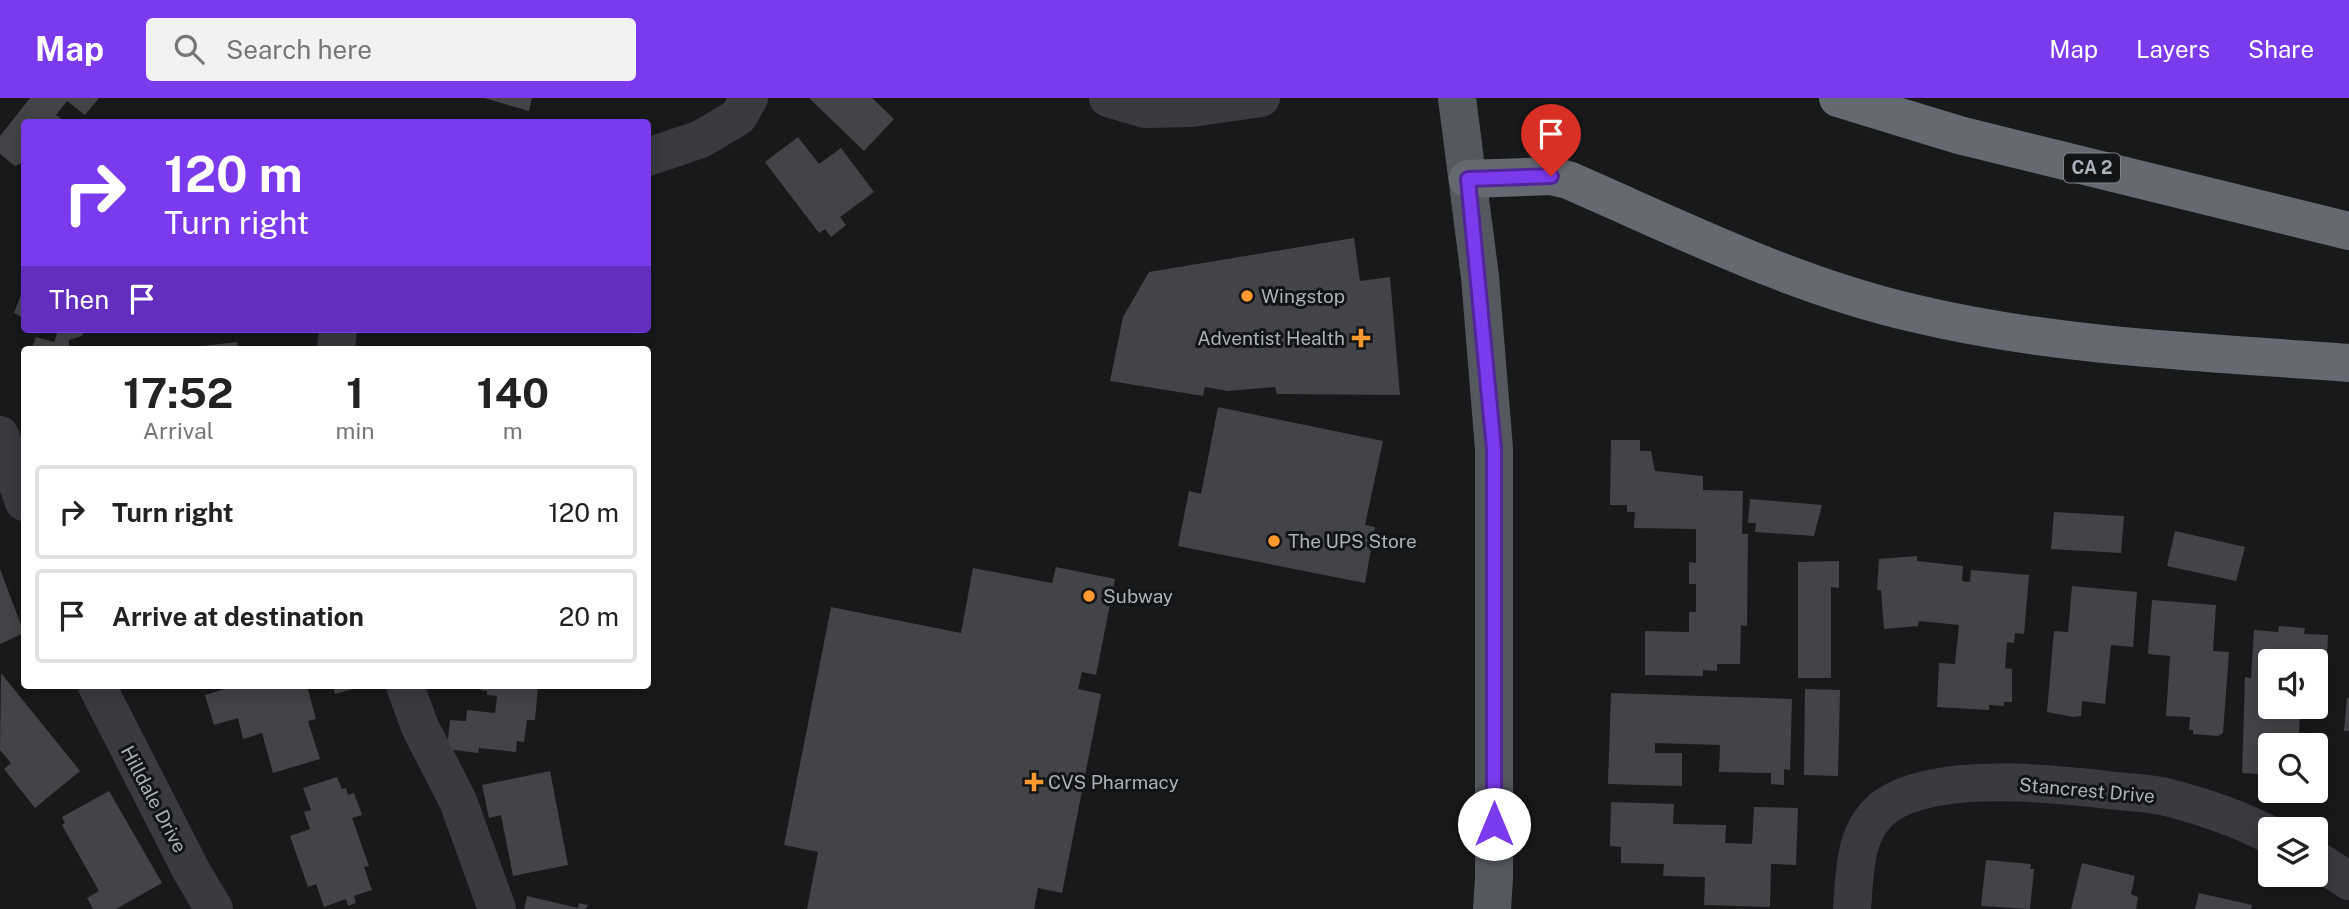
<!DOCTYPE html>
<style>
body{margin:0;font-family:"Public Sans",sans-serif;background:#f2f2f2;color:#222;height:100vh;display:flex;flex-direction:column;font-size:26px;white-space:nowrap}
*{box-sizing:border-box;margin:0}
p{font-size:23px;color:#767676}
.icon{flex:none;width:38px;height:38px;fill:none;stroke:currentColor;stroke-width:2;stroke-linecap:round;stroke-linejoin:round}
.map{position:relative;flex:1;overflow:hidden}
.sheet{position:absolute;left:21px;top:248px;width:630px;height:343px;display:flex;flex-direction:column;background:#fff;border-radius:7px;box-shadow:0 4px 18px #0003}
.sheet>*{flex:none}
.guide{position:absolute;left:21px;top:21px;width:630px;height:214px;border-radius:7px;box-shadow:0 4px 18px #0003;background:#7c3aed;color:#fff;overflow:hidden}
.tools{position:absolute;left:2258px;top:551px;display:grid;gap:14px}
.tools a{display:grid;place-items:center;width:70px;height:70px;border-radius:7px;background:#fff;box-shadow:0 4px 18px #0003;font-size:35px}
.pin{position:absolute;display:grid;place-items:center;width:60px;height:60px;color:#fff;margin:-72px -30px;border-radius:50% 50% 50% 0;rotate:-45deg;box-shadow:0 0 7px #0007}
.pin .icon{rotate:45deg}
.me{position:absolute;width:77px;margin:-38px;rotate:0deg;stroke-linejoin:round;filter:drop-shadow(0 0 5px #0008)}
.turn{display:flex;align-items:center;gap:24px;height:147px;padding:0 28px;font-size:32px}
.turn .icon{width:91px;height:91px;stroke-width:2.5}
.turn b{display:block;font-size:49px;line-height:60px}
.then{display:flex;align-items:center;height:66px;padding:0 28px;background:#0003;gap:14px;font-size:26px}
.eta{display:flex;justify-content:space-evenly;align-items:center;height:119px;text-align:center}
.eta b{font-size:42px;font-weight:700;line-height:49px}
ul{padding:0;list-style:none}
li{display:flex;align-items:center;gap:21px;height:94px;margin:0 14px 10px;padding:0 14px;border:4px solid #e0e0e0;border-radius:7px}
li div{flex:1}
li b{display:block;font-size:26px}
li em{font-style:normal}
header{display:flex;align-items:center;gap:42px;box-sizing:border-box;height:98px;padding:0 35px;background:#7c3aed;color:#fff}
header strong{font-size:33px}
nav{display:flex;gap:38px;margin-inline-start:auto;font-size:24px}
.search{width:490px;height:63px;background:#f2f2f2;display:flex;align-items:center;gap:18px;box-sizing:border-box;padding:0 24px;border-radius:7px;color:#767676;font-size:26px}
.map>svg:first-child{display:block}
</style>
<header>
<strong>Map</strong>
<div class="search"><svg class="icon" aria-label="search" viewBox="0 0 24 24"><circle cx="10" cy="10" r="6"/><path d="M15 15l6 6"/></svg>Search here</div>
<nav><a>Map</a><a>Layers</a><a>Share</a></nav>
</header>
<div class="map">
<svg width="2349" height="811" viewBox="0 0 2349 811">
<rect width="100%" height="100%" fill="#18191b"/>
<g fill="#424448">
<path d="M30 0H99L85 17 67 3 56 17 66 24H24V64L15 68 0 56V38Z"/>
<path d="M484 0H532L529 13Z"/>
<path d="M809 0H872L894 21 864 53Z"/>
<path d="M798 39 819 66 841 50 874 94 840 119 846 127 831 139 825 131 819 135 765 64Z"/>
<path d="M1354 140 1360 183 1390 179 1400 297 1277 296 1275 289 1228 293 1205 289 1203 298 1110 283 1123 219 1149 174Z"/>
<path d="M24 189V220L14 215Z"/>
<path d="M55 231H85L82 238 69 242V252H31L36 239 54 244 57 236Z"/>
<path d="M237 244 238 252H186V250Z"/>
<path d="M1218 309 1383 343 1365 427 1375 429 1365 485 1178 448 1189 393 1201 396Z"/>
<path d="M1611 342H1640V353H1651L1655 373 1703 378V392L1743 393 1742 436H1748L1747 528 1741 527 1740 566H1717V573L1703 572V578L1645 577V533L1689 534V514H1696V486H1689V464L1696 465V431L1634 430 1635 414H1627V407H1610Z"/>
<path d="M1750 401 1822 407 1814 438 1755 434 1756 425H1748Z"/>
<path d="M2054 414 2124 418 2121 455 2051 451Z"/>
<path d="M2175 433 2245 449 2236 483 2167 468Z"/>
<path d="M1917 458V463L1963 468 1962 483 1970 484 1971 472 2029 477 2024 536 2015 535 2014 545 2007 544 2005 570 2012 571V604H2004V608L1989 607V612L1937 609 1939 565 1955 566 1959 527 1919 523 1918 528 1884 531 1881 492H1877L1879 461Z"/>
<path d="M1839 463V490L1831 489V580H1798V464Z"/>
<path d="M1056 469 1115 481 1096 577 1082 574 1078 591 1101 596 1062 795 1038 790 1034 811H807L818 754 784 747 831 509 961 535 973 470 1052 485Z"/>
<path d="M0 471 24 535 0 546Z"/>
<path d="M2072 488 2137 494 2133 549 2111 547 2105 606 2082 603 2081 618 2073 619 2047 614 2054 533 2068 534Z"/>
<path d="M2152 502 2216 507 2213 553 2229 554 2223 635 2218 638 2193 636V632H2189L2190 619 2166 618 2170 558 2148 556Z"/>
<path d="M2279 528 2305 530 2304 536 2328 537 2326 581 2315 580V564H2270V609H2300L2299 639H2294L2293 648H2270V677L2242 675 2245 579 2251 580 2254 532 2278 534Z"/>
<path d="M1 575 80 673 35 710 4 671 11 665 0 652Z"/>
<path d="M234 588H307L316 621 308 623 320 661 273 675 262 635 243 641 238 620 214 627 205 597Z"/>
<path d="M333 588H361V589L335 596Z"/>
<path d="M481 588H542L538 590 535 622H527L524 644 517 643 516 654 479 650 478 655 447 651 450 622 466 623 467 612 495 615 497 598 487 597V593L480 592Z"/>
<path d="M1805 591 1840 592 1838 678 1804 677Z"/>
<path d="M1611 595 1792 601 1790 672 1784 671V687L1771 686V675L1719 674 1720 647 1655 645V655H1682V688L1608 686Z"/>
<path d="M2347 600H2349V633H2344Z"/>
<path d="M550 673 568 767 513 778 501 717 489 720 482 687Z"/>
<path d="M337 679 342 691 346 690 348 697 354 695 362 717 352 720 369 768 364 769 372 792 354 798 356 805 348 808 346 801 324 809 316 786 308 789 290 738 310 731 304 714 311 712 303 690Z"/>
<path d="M109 693 162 785 116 811H93L87 800 99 793 62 727 65 725 62 719Z"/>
<path d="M1611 704 1674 706 1673 726 1726 727 1725 745 1752 746 1754 709 1798 710 1796 767 1771 766 1770 809 1704 807 1705 779 1663 778 1664 766 1621 765V749L1610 748Z"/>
<path d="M1986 762 2031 766 2030 771H2034L2030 811 1981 808Z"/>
<path d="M2082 765 2135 778 2131 796 2138 799 2136 811H2071Z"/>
<path d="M2199 795 2252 807 2251 811H2195Z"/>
<path d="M527 798 578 810 579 805 588 807 586 811H524Z"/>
</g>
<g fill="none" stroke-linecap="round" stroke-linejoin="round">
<g stroke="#393b40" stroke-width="38">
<path d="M1108 0 1145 11 1192 10 1261 0"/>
<path d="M648 59 701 41 738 19 749 0"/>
<path d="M336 252 338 231"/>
<path d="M0 337 24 404"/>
<path d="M97 588 192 774 214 811"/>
<path d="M405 588 420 629 458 703 497 811"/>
<path d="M2315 761 2349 783"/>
<path d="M1852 811C1855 775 1853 732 1886 708 1937 672 2057 686 2117 693 2134 695 2153 695 2170 700 2204 709 2238 720 2270 737"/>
</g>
<path stroke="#55595f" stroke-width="38" d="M1457 0 1480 179 1494 351V780L1492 811"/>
<g stroke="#656a72" stroke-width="38">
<path d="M1838 0 1959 37 2349 133"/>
<path d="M1468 81 1551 78 1568 82C1681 131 1792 187 1913 215 2054 249 2204 254 2349 265"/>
</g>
</g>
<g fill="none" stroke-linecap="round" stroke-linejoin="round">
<defs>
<path id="route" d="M1494 726V351L1468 81 1551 78"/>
</defs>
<use href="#route" stroke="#51269a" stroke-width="18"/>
<use href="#route" stroke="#7c3aed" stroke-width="12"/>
</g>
<g fill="#fd992e" stroke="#131416" stroke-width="2.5">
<circle cx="1247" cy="198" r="7"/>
<path d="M1357.5 229.5h7v7h7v7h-7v7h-7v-7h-7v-7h7z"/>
<circle cx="1274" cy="443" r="7"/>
<circle cx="1089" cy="498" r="7"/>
<path d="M1030.5 673.5h7v7h7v7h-7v7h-7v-7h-7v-7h7z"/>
</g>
<g text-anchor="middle" stroke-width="6" stroke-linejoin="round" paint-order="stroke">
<rect fill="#131416" stroke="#7d838a" stroke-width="2" x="2064" y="55.5" width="56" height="29" rx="5"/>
<g font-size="18" font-weight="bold" fill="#aab2bb">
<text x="2092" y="76">CA 2</text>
</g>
<g font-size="19" fill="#aab2bb" stroke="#131416" text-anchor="start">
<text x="1261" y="205">Wingstop</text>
<text x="1345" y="247" text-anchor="end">Adventist Health</text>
<text x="1288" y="450">The UPS Store</text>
<text x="1103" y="505">Subway</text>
<text x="1048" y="691">CVS Pharmacy</text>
</g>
<g font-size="19" fill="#aab2bb" stroke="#131416">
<text transform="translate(2087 692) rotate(5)" y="7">Stancrest Drive</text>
<text transform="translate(154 701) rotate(62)" y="7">Hilldale Drive</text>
</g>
</g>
</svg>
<div class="tools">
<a><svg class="icon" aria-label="sound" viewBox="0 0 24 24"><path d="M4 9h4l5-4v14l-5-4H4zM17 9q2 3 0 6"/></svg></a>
<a><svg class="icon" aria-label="search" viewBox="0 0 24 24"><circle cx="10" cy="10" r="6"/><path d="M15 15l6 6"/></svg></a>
<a><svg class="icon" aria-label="layers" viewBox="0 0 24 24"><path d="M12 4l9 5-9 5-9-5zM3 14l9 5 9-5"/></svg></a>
</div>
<div class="pin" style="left:1551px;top:78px;background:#d93025"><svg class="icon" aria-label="arrive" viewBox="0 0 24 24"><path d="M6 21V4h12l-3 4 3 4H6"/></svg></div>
<svg class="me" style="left:1494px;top:726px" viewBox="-20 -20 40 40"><circle r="19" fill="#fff"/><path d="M0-13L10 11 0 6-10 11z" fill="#7c3aed"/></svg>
<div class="guide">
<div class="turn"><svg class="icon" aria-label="right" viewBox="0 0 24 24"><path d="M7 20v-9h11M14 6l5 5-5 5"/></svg><div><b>120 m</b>Turn right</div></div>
<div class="then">Then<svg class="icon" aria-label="arrive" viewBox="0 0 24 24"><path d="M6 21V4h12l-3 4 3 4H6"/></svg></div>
</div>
<section class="sheet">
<div class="eta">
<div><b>17:52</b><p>Arrival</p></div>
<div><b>1</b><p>min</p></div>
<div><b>140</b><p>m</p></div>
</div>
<ul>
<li><svg class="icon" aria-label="right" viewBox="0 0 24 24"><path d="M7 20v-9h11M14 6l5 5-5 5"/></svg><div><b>Turn right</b></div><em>120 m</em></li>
<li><svg class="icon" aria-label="arrive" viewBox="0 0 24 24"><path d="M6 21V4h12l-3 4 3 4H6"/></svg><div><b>Arrive at destination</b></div><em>20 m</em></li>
</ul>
</section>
</div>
